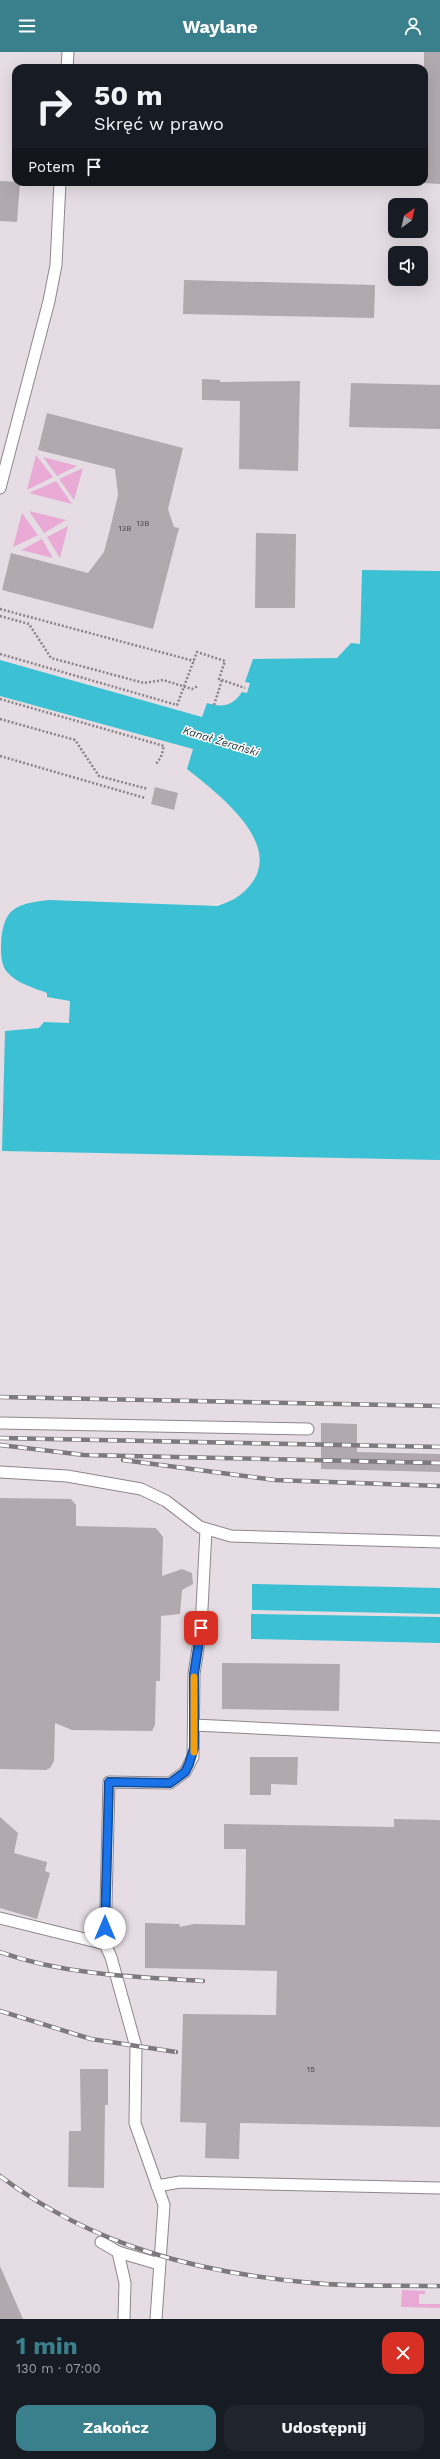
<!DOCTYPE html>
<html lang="pl">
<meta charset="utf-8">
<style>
body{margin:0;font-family:"Work Sans",sans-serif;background:#20242c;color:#f1f3f6;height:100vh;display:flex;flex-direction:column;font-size:15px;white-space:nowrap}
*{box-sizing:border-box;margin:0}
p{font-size:13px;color:#9ea1a6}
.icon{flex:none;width:22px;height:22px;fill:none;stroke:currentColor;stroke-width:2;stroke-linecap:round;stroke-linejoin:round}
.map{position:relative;height:2267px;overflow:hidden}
.drawer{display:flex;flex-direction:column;background:#171b24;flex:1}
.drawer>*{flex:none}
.hud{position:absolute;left:12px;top:12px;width:416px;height:122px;border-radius:12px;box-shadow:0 4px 16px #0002;background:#171b24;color:#f1f3f6;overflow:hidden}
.needle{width:26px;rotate:34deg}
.fabs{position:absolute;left:388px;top:146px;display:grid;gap:8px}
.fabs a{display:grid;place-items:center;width:40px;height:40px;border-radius:8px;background:#171b24;box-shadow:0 4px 16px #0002;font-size:20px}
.pin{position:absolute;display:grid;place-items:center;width:34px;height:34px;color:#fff;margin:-17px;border-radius:8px;box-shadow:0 2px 6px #0006}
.me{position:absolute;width:44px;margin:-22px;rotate:0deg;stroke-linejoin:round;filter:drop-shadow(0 0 3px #0008)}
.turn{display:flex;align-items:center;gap:14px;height:84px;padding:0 16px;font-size:18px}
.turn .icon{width:52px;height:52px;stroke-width:2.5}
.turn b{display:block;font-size:28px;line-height:34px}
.then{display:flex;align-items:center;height:38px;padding:0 16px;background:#0003;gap:8px;font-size:15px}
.round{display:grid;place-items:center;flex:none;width:42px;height:42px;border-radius:12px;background:#20242c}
.headline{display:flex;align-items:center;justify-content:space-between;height:68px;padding:0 16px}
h1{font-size:24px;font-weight:700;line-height:30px;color:#3a808c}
.cta{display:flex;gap:8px;margin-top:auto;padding:8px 16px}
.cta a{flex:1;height:46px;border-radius:12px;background:#3a808c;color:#fff;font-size:16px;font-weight:700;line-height:46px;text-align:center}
.cta a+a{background:#20242c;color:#f1f3f6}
header{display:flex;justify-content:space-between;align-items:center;height:52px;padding:0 16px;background:#3a808c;color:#fff;font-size:18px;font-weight:700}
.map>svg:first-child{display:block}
</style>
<header><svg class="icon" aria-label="menu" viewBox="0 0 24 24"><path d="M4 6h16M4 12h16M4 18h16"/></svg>Waylane<svg class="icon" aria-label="person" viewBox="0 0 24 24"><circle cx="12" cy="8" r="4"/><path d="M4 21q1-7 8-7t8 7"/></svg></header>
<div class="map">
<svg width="440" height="2267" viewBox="0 0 440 2267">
<rect width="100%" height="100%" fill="#e5dde3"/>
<g fill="#e9aad6">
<path d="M36 403 53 425 27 438Z"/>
<path d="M43 405 77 414 57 424Z"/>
<path d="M83 416 74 448 59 427Z"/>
<path d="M56 429 72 452 29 441Z"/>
<path d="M29 459 66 468 44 481Z"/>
<path d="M22 461 38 483 13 495Z"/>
<path d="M68 474 60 506 47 485Z"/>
<path d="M42 487 53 506 21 498Z"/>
<path d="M402 2238 425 2239V2242H419V2252H440V2256L401 2255Z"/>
</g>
<g fill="#3bc0d4">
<path d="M362 518 440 519V1108L2 1099 5 979 39 976 44 970 69 971 70 949 47 945V941C34 936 16 931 7 920 1 913 1 902 1 893 3 856 15 852 49 848L218 854C225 851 234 848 240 843 295 800 221 744 187 717L193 697 0 644V608L202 665 207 651C222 656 233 654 242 640L247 641 250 631 245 630 253 607 337 606 351 591 360 592Z"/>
<path d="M252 1532 440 1536V1562L252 1558Z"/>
<path d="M251 1562 440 1565V1591L251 1587Z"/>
</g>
<g fill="#b1a9ae">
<path d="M424 0H440V132L424 131Z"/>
<path d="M0 129 20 130 17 170 0 169Z"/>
<path d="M184 228 375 233 374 266 183 262Z"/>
<path d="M202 327 220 328V330L300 329 298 419 239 417 240 349 202 348Z"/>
<path d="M351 331 440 333V377L349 375Z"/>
<path d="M47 361 183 396 168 457 174 475 179 476 153 577 2 538 11 501 88 521 104 500 110 477 118 443 115 417 38 398Z"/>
<path d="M256 481 296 482 295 556H255Z"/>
<path d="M155 735 178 741 174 758 151 752Z"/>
<path d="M321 1371 357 1372V1400L440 1402V1420L321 1417Z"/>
<path d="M0 1446 71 1447 76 1453V1474L156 1476 163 1485 162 1524 182 1517 192 1521 193 1532 182 1538 180 1562 161 1564 160 1629H156L155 1673 152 1679 72 1678 55 1671 54 1709 50 1716 46 1718 0 1717Z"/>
<path d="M222 1611 340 1612 339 1659 222 1657Z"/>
<path d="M250 1705H298L297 1733 271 1732V1743H250Z"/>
<path d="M0 1765 18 1781 14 1801 47 1810 45 1819 50 1821 37 1867 0 1856Z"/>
<path d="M394 1767 440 1768V2075L240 2071 239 2107 205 2106 206 2071 180 2070 183 1962 276 1963 277 1919 145 1916V1871L180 1872 179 1875 194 1872 245 1873 246 1797H224V1772L394 1775Z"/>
<path d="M80 2017H108V2053H105L104 2136 68 2135 69 2079H81Z"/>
<path d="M0 2214 23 2267H0Z"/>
</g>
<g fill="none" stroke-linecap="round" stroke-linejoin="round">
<defs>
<g id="lane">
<path d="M67 16 68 0"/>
<path d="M0 436 49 249 56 213 60 130"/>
<path d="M0 1371 308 1377"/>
<path d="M0 1420 67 1424 141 1437 166 1449 200 1475 231 1484 440 1490"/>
<path d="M194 1673 440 1685"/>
<path d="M0 1866 105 1892"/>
<path d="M157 2134 180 2130 440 2136"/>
<path d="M101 2190 118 2200 159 2212"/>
<path d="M118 2200 125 2231 124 2267"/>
<path d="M156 2267 164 2153 135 2071 136 1995 111 1905 105 1892 109 1730 170 1731 185 1720 193 1705 194 1622 201 1576 206 1478"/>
</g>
</defs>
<use href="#lane" stroke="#8e868b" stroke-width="13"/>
<g stroke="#898387" stroke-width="2.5" stroke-dasharray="2 2" stroke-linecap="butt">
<path d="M0 557 194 609"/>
<path d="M0 564 29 572 51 606 144 631 163 628 192 637 198 634"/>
<path d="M0 602 177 653 197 600 225 609 219 627 245 636"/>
<path d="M0 647 164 694 161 705 156 712"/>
<path d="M214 653 222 628"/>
<path d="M0 667 75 688 99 724 148 737"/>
<path d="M0 704 145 746"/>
</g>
<use href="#lane" stroke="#fff" stroke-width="11"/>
<defs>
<g id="rail">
<path d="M0 1345 440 1354"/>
<path d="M0 1386 440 1395"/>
<path d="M0 1393 84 1403 440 1411"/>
<path d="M123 1408 275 1428 440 1434"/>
<path d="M0 1900C66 1923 134 1925 203 1929"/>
<path d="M0 1959 91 1987 176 2000"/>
<path d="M0 2124C93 2194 199 2221 313 2231 355 2235 398 2233 440 2234"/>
</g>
</defs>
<use href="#rail" stroke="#7e797c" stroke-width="4.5"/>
<use href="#rail" stroke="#fff" stroke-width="3" stroke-dasharray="9" stroke-linecap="butt"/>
</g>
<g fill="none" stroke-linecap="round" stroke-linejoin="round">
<defs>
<path id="route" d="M105 1876 109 1730 170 1731 185 1720 189 1712 194 1696V1622L201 1576"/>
</defs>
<use href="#route" stroke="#114b97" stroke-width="10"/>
<use href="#route" stroke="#1a73e8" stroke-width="7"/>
<path stroke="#f59e0b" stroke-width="7" d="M194 1700V1625"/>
</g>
<g text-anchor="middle" stroke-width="3" stroke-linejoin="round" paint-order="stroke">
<g font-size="8" fill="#4a4548">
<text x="143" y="474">13B</text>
<text x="125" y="479">13B</text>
<text x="311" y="2020">15</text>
</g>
<g font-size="11" font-style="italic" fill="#182e32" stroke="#fff">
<text transform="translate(221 689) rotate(17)" y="4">Kanał Żerański</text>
</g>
</g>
</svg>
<div class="fabs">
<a><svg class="needle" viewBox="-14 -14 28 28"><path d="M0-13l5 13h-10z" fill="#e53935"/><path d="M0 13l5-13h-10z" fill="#9ea1a6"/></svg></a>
<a><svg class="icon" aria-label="sound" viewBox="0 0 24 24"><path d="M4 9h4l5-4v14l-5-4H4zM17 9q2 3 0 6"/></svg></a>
</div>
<div class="pin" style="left:201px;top:1576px;background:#d93025"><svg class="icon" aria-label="arrive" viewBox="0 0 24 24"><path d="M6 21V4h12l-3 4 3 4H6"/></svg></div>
<svg class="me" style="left:105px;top:1876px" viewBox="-20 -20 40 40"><circle r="19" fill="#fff"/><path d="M0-13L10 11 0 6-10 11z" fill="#1a73e8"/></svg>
<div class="hud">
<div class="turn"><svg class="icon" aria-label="right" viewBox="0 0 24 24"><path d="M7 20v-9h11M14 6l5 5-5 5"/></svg><div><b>50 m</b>Skręć w prawo</div></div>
<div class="then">Potem<svg class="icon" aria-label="arrive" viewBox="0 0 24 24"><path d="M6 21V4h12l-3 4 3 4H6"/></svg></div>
</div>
</div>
<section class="drawer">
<div class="headline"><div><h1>1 min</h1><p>130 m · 07:00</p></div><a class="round" style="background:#d93025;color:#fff"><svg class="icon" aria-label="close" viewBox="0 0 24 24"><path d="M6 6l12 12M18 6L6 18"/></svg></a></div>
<div class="cta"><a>Zakończ</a><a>Udostępnij</a></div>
</section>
